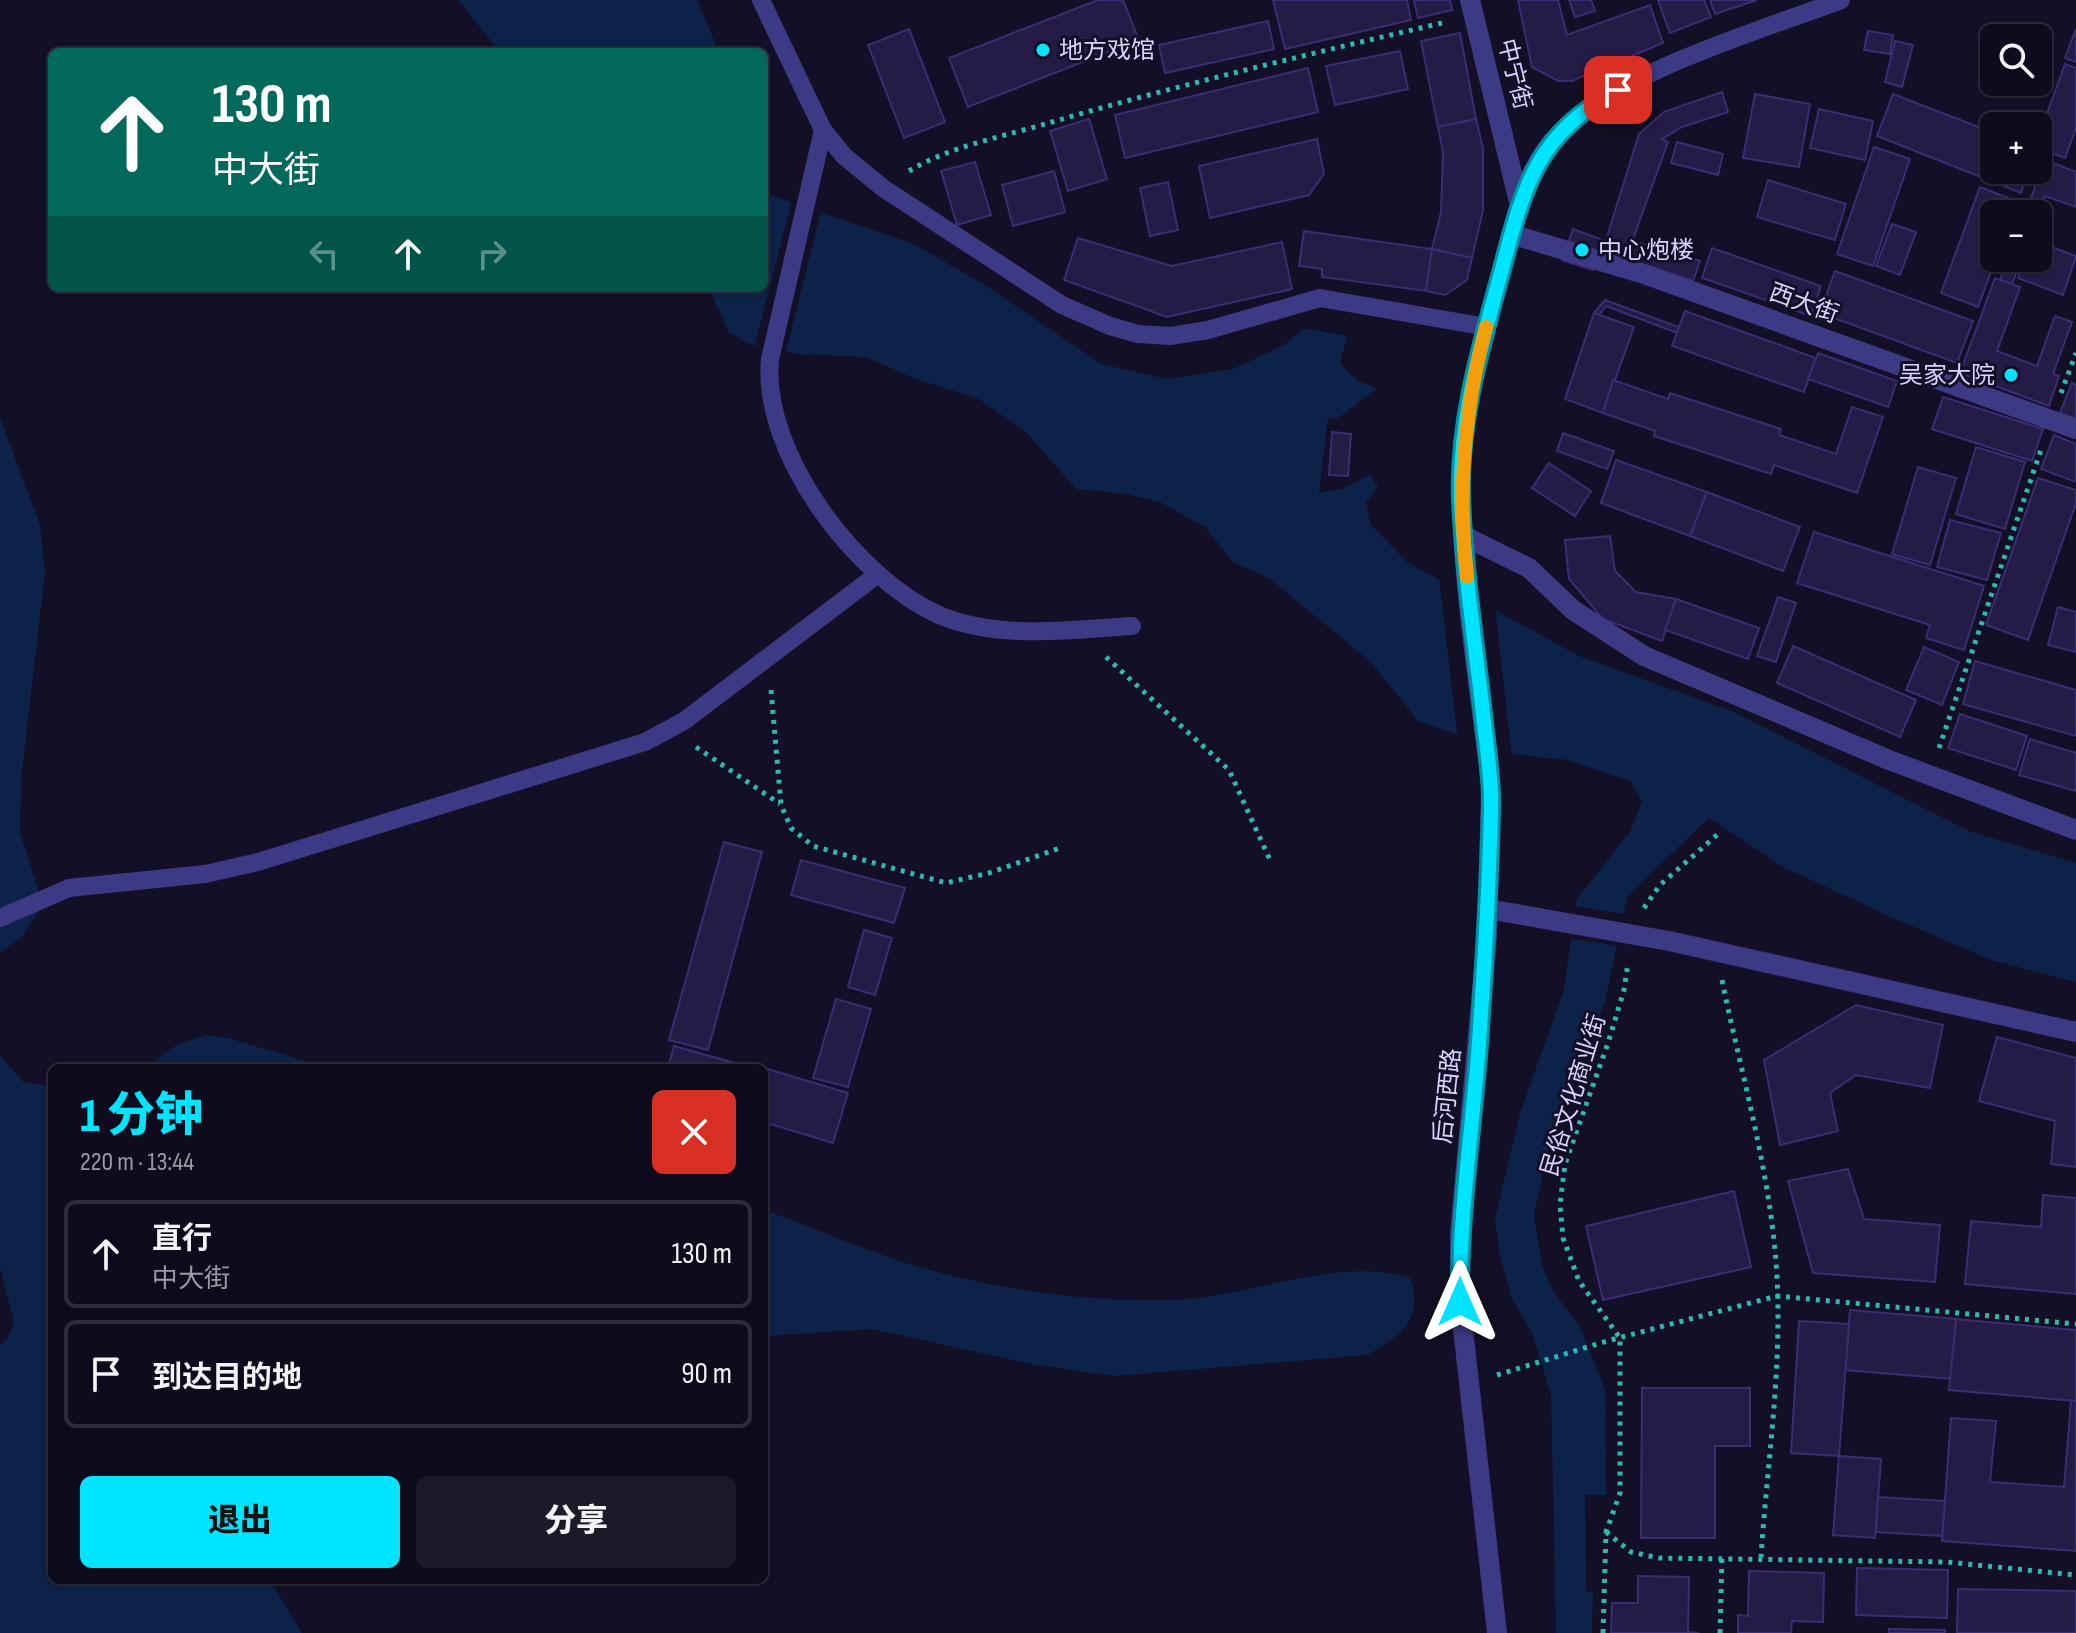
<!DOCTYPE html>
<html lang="zh">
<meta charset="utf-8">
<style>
body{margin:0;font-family:"Sofia Sans Condensed","Noto Sans SC",sans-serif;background:#1c1929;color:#f1f3f6;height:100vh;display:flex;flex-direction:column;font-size:30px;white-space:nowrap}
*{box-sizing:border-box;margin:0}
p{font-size:26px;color:#9b9ba3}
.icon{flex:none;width:44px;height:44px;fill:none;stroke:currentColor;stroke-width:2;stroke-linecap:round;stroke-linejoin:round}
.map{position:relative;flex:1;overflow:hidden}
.side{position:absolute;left:48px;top:1064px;width:720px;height:520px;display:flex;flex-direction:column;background:#0e0b1c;border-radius:12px;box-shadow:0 2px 6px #0004,0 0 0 2px #2e2b3b}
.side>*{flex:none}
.guide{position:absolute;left:48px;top:48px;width:720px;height:244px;border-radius:12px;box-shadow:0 2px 6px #0004,0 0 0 2px #2e2b3b;background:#00695c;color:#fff;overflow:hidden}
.tools{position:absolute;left:1980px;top:24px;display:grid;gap:16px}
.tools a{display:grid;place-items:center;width:72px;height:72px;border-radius:12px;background:#0e0b1c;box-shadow:0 2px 6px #0004,0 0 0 2px #2e2b3b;font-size:40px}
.pin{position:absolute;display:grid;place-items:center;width:68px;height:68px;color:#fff;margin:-34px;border-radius:16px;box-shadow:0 4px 12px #0006}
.me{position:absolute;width:88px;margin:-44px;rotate:0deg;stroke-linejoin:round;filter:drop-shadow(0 0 6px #0008)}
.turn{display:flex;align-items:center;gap:28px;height:168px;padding:0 32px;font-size:36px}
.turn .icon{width:104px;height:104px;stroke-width:2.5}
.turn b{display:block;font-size:56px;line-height:68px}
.lanes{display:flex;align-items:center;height:76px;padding:0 32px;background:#0003;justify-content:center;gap:40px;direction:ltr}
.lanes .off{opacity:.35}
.round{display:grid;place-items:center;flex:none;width:84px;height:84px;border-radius:12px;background:#1c1929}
.head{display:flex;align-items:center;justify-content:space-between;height:136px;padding:0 32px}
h1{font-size:48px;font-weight:800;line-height:60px;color:#00e5ff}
.primary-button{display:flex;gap:16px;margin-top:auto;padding:16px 32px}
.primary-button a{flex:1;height:92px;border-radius:12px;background:#00e5ff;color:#111;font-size:32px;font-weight:800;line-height:92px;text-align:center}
.primary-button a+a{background:#1c1929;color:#f1f3f6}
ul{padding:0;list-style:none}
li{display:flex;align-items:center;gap:24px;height:108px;margin:0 16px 12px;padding:0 16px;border:4px solid #2e2b3b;border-radius:12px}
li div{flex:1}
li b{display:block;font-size:30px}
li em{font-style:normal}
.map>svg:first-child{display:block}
</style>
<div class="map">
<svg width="2076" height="1633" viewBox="0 0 2076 1633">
<rect width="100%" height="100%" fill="#130f26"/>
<g fill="#0c2248">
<path d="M458 0H697L719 52H500Z"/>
<path d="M764 193 914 244 988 287 1101 364 1167 379 1233 369 1284 345 1304 328 1347 336 1340 364 1357 380 1377 389 1337 419 1328 418 1319 493 1345 488 1370 474 1378 487 1366 503 1371 525 1407 562 1579 656 1734 712 1969 831 2076 863V982L1991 960 1891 917 1781 866 1709 818 1628 895 1605 1001 1550 1140 1534 1215 1542 1266 1553 1291 1580 1327 1605 1389 1606 1495H1585L1586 1591 1593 1592 1592 1633H1556L1551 1395 1533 1335 1512 1299 1500 1257 1495 1219 1520 1113 1564 990 1576 900 1630 832 1642 801 1630 781 1568 760 1513 754 1418 721 1371 662 1270 579 1233 562 1205 527 1160 502 1127 494 1076 489 1026 432 979 399 913 378 866 357 798 354 751 345 729 333 709 288H764Z"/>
<path d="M0 418 40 525 45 572 21 781 20 832 39 893 40 909 22 937 0 952Z"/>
<path d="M208 1035 228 1038 329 1068H145L178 1044Z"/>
<path d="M0 1055 23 1082 52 1087V1580H270L302 1633H0V1345L7 1340 14 1322 0 1268Z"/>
<path d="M764 1210C811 1227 858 1247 906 1263 988 1289 1091 1303 1176 1300 1248 1297 1340 1255 1410 1278 1425 1320 1400 1335 1368 1355L1115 1376 1031 1364 872 1329 764 1336Z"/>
</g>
<g fill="#130f26">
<path d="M792 200 822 208 785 356 754 349Z"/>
<path d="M1439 577 1495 607 1512 758 1458 740Z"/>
<path d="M1572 906 1626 914 1621 946 1567 938Z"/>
</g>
<g fill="#241b47" stroke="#3b2d73" stroke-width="2">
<path d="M1098 0H1123L1139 40 968 107 949 58Z"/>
<path d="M1273 0H1407L1411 20 1285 49Z"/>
<path d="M1414 0H1450L1452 10 1418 18Z"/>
<path d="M1518 0H1558L1567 35 1650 5 1663 43 1572 81H1558L1532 67Z"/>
<path d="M1569 0H1591L1595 11 1575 17Z"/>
<path d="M1658 0H1704L1711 17 1670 33Z"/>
<path d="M1710 0H1757L1715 14Z"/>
<path d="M1268 21 1274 49 1165 73 1159 45Z"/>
<path d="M909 29 945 122 904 138 868 45Z"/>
<path d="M2076 29V62L2065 58Z"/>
<path d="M1868 31 1893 35 1890 54 1864 50Z"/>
<path d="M1460 33 1476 119 1438 127 1421 41Z"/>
<path d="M1895 41 1913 45 1902 87 1885 82Z"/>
<path d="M1400 51 1408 89 1335 105 1326 66Z"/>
<path d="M2065 64 2076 68V128L2065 158 2038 148V138Z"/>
<path d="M1308 68 1318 112 1125 158 1115 115Z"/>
<path d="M1722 92 1728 112 1682 127 1662 139 1668 142 1629 250 1605 243 1639 134 1664 112Z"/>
<path d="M1755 94 1810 104 1799 167 1743 158Z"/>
<path d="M1893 94 1994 133V170H2029L2021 193 1877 136Z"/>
<path d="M1819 109 1873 121 1865 160 1810 148Z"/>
<path d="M1089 119 1107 179 1068 191 1050 131Z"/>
<path d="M1476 119 1483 148V210L1472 258 1432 249 1441 212 1443 152 1438 127Z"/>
<path d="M1317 139 1324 174 1309 195 1210 218 1199 166Z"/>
<path d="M1677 142 1723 154 1718 175 1671 163Z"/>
<path d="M1874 147 1910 159 1873 266 1837 254Z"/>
<path d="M2045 160 2076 172V207L2045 196 2038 215 2025 214Z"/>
<path d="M975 162 991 215 957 225 941 171Z"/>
<path d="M1054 171 1065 212 1013 226 1002 185Z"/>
<path d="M1768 180 1846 204 1835 240 1757 217Z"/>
<path d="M1168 182 1178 230 1150 236 1140 188Z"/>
<path d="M1980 187 2016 201 2012 214H1994L1996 258 1978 307 1941 293Z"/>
<path d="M1892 224 1916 232 1900 275 1876 266Z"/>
<path d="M1573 229 1603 240 1593 270 1562 260Z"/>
<path d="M1304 231 1432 249 1426 291 1322 277V269L1299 266Z"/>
<path d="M1078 238 1172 266 1282 242 1292 289 1167 317 1064 280Z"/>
<path d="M1633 241 1700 261 1693 281 1627 261Z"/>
<path d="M2038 242 2076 256 2063 295 2018 278 2026 258H2038Z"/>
<path d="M1712 248 1821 286 1811 316 1702 278Z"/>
<path d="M1432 249 1472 258 1467 280 1445 295 1426 291Z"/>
<path d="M2009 258H2022L2012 284 2000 280Z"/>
<path d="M1835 271 1973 321 1957 363 1820 313Z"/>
<path d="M1995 278 2020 287 1997 351 2037 366 2055 316 2072 322 2053 374 2059 376 2049 406 1960 373Z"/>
<path d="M1605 300 1679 327 1677 333 1606 306 1599 315 1594 313Z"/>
<path d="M1685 311 1816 358 1804 392 1672 346Z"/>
<path d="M1594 313 1634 327 1603 413 1565 399Z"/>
<path d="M1818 353 1897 381 1888 407 1808 379Z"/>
<path d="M1613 380 1668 399 1670 393 1781 429 1779 435 1836 454 1852 407 1883 417 1857 493 1774 465 1771 474 1654 436 1655 431 1603 413Z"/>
<path d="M2072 383 2076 385V419L2060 413Z"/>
<path d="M1943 397 2043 429 2032 461 1932 429Z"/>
<path d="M1332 432 1351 434 1348 476 1329 475Z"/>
<path d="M1563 433 1614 451 1607 469 1557 451Z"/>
<path d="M2054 435 2076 444V482L2041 469Z"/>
<path d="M1976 447 2025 462 2005 529 1956 514Z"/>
<path d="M1616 460 1707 492 1690 536 1601 503Z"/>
<path d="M1549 463 1591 491 1575 516 1532 488Z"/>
<path d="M1918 467 1956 478 1930 565 1892 554Z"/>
<path d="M2038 478 2076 490V503L2028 640 1986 625Z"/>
<path d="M1707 492 1800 527 1783 571 1690 536Z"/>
<path d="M1950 520 2001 533 1987 580 1937 567Z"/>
<path d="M1814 532 1984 586 1964 650 1926 638 1930 625 1797 583Z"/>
<path d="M1610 536 1615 571 1636 592 1676 599 1662 641 1603 619 1569 579 1565 540Z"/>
<path d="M1778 597 1796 603 1776 662 1757 656Z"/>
<path d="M1676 599 1759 628 1748 659 1665 630Z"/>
<path d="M2058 607 2076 612V652L2048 645Z"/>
<path d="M1793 646 1916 700 1900 737 1777 683Z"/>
<path d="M1924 647 1959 662 1942 705 1906 690Z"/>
<path d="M1975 661 2076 690V736L1963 704Z"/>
<path d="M1960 714 2027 736 2016 770 1948 748Z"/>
<path d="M2030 739 2076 753V791L2019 775Z"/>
<path d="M724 842 762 852 708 1050 669 1040Z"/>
<path d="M801 860 905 888 894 923 791 895Z"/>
<path d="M864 930 892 938 875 995 848 987Z"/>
<path d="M836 999 871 1009 848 1087 813 1078Z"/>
<path d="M1856 1005 1943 1025 1930 1088 1856 1075 1830 1093 1838 1131 1780 1145 1764 1060Z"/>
<path d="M1997 1037 2076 1058V1167L2051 1164 2055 1121 1979 1101Z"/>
<path d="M674 1046 742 1065 741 1068H668Z"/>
<path d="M764 1068 848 1093 833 1143 764 1122Z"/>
<path d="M1848 1169 1864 1219 1940 1225 1935 1282 1813 1273 1788 1181Z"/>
<path d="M1734 1191 1751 1267 1603 1300 1586 1226Z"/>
<path d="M2043 1195 2076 1198V1294L1965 1284 1971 1221 2041 1227Z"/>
<path d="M1850 1310 1956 1319 1952 1379 1845 1370Z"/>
<path d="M1956 1319 2076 1330V1401L1949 1390Z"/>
<path d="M1799 1321 1849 1324 1839 1456 1791 1453Z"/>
<path d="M1642 1388H1750V1446H1715V1538H1641Z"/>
<path d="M2071 1401H2076V1551L1942 1541 1951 1418 1996 1421 1990 1482 2064 1487Z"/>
<path d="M1839 1456 1881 1459 1875 1538 1833 1535Z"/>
<path d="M1878 1497 1945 1501 1942 1536 1876 1532Z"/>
<path d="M1857 1568 1948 1570 1947 1618 1856 1615Z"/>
<path d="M1749 1571 1824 1573 1823 1622 1792 1621 1791 1633H1738V1615L1748 1616Z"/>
<path d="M1638 1576 1689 1577 1688 1632 1699 1633H1611L1612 1603H1638Z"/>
<path d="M1958 1589 2076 1591V1633H1957Z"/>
<path d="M1889 1629 1945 1630V1633H1889Z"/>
</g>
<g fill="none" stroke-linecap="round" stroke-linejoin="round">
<g stroke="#2fb8b0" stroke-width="5" stroke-dasharray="4 6" stroke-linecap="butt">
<path d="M909 171C950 146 1006 136 1052 122 1182 84 1314 53 1446 22"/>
<path d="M2061 393 2076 353"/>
<path d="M1106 657 1229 770 1270 860"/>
<path d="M771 690 781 805 791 828 813 846 946 883 989 873 1060 848"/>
<path d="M696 747 780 804"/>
<path d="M1939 748 2042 447"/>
<path d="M1644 908 1660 885 1718 834"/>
<path d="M1722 980C1742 1078 1772 1178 1777 1278 1782 1370 1767 1465 1761 1557"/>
<path d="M1497 1375 1607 1341 1777 1296 2076 1324"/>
<path d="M1606 1532 1631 1552 1659 1558 1947 1562 2076 1575"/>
<path d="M1603 1633 1606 1532 1620 1493V1338L1579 1281 1563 1238 1560 1204 1565 1164 1608 1043 1624 990 1628 963"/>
<path d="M1720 1633 1722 1556"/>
</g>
<g stroke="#3d3a85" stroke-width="18">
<path d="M761 0 823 130 844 156 883 188 1062 305 1110 326 1138 334 1170 336 1208 330 1320 298 1487 327"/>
<path d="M823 130 770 359C761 453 856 578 939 615 998 640 1070 630 1132 626"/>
<path d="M1491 793C1478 676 1454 555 1464 437 1469 379 1488 322 1502 266 1514 221 1525 167 1558 134 1620 71 1757 32 1841 0"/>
<path d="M0 918 69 888 205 874 258 862 645 742 684 721 878 574"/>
</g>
<g stroke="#3d3a85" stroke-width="20">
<path d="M1470 0 1520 206"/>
<path d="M1511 234 1647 275 2076 429"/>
<path d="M1464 536 1529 568 1573 610 1644 656 1889 760 2076 830"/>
<path d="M1491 793 1487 936 1460 1233V1302L1497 1633"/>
<path d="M1488 909 1669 941 2076 1032"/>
</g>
</g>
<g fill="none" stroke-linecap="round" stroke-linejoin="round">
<defs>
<path id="route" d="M1460 1302C1459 1219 1471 1138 1478 1056 1484 973 1489 891 1491 808 1492 777 1486 745 1483 714 1475 642 1464 571 1461 499 1458 421 1482 343 1502 269 1524 185 1537 134 1618 90"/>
</defs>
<use href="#route" stroke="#0095a6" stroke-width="20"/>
<use href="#route" stroke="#00e5ff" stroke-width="14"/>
<path stroke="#f59e0b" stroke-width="14" d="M1467 577C1457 491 1464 410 1486 327"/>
</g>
<g fill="#00e5ff" stroke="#130f26" stroke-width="3">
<circle cx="1043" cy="50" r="8"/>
<circle cx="1582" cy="250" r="8"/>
<circle cx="2011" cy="375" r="8"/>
</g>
<g text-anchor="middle" stroke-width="6" stroke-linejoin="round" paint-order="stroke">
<g font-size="24" fill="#d9d4ff" stroke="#130f26" text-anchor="start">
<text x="1059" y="58">地方戏馆</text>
<text x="1598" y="258">中心炮楼</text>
<text x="1995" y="383" text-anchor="end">吴家大院</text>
</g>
<g font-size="24" fill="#d9d4ff" stroke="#130f26">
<text transform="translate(1515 74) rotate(76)" y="8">中宁街</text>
<text transform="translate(1804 303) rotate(20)" y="8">西大街</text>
<text transform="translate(1573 1095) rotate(-73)" y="8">民俗文化商业街</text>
<text transform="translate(1447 1096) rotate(-84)" y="8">后河西路</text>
</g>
</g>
</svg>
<div class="tools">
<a><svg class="icon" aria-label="search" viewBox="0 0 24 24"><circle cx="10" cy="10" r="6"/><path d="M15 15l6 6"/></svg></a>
<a>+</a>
<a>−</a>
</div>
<div class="pin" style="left:1618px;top:90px;background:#d93025"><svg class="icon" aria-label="arrive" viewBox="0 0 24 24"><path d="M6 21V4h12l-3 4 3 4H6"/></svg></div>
<svg class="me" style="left:1460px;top:1302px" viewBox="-20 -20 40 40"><path d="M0-17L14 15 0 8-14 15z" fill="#00e5ff" stroke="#fff" stroke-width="4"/></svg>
<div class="guide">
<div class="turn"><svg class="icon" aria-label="ahead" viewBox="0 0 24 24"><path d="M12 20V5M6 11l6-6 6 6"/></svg><div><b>130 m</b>中大街</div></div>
<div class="lanes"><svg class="icon off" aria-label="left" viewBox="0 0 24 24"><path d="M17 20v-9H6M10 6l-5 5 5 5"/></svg><svg class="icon" aria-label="ahead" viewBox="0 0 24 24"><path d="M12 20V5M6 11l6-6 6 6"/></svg><svg class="icon off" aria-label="right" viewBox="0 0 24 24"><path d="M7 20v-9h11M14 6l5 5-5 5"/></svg></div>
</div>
<section class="side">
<div class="head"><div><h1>1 分钟</h1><p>220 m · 13:44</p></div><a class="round" style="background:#d93025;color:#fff"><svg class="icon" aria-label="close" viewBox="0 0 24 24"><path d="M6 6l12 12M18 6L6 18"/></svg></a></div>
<ul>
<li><svg class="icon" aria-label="ahead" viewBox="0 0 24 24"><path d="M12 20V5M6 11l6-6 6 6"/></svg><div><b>直行</b><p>中大街</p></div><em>130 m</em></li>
<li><svg class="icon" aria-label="arrive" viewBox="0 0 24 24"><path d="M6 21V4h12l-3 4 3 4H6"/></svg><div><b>到达目的地</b></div><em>90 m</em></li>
</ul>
<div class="primary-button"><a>退出</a><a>分享</a></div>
</section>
</div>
